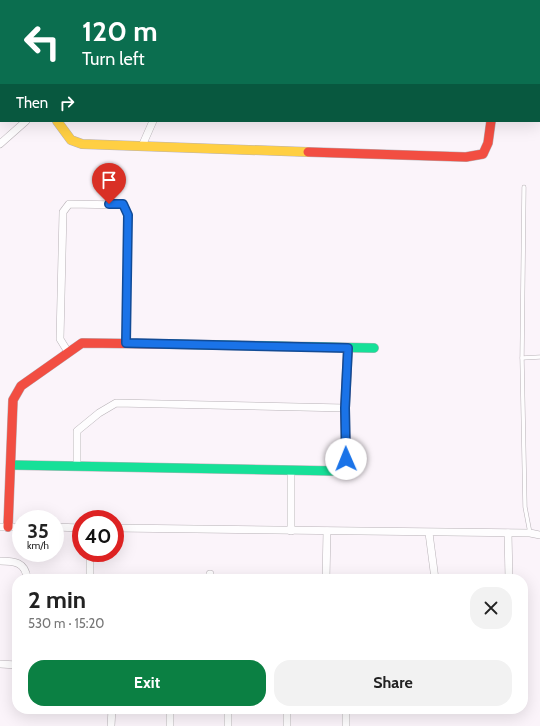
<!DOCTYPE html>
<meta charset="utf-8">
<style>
body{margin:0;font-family:Cabin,sans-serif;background:#f2f2f2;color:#222;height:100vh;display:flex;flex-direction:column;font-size:15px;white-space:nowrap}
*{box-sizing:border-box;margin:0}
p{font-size:13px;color:#767676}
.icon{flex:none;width:22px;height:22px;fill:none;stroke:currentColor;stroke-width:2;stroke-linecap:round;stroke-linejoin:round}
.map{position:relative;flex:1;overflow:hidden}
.details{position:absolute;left:12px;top:574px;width:516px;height:140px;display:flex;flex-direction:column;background:#fff;border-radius:16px;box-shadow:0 4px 16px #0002}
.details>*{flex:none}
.guide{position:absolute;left:0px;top:0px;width:540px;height:122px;box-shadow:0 4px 16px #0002;background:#0b6e4f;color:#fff;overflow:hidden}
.speed{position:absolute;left:12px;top:510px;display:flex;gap:8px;font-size:20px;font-weight:700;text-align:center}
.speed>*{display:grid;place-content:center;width:52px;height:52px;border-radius:50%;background:#fff;box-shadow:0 4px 16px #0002;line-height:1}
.speed small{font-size:10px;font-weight:400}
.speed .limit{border:6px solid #d22;background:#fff;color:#111}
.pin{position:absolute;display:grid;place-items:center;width:34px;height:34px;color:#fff;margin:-41px -17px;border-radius:50% 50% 50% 0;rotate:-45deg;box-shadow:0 0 4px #0007}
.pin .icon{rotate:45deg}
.me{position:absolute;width:44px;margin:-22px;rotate:359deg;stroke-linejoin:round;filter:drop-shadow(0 0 3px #0008)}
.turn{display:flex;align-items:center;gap:14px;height:84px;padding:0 16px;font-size:18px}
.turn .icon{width:52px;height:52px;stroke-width:2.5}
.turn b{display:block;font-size:28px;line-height:34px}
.then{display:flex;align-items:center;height:38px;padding:0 16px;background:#0003;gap:8px;font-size:15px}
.round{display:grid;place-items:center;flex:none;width:42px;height:42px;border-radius:16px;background:#f2f2f2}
.overview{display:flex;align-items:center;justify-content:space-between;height:68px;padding:0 16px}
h1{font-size:24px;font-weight:700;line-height:30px}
.button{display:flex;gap:8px;margin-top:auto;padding:8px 16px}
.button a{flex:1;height:46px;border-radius:16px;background:#0b8043;color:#fff;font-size:16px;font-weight:700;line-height:46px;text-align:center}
.button a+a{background:#f2f2f2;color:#222}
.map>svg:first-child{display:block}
</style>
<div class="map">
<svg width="540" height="726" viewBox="0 0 540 726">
<rect width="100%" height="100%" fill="#fbf4fa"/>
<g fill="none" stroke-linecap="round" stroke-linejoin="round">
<defs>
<g id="lane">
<path d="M524 187 522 358 525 507 530 533"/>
<path d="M522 358 540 357"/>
</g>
<g id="street">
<path d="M133 0 134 1"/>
<path d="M163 1 164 0"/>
<path d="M287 1 288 0"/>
<path d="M382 1 383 0"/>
<path d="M499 1V0"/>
<path d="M0 144 26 121"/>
<path d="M142 146 153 121"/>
<path d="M68 352 60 339 63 212 69 204 123 205 128 215 126 343"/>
<path d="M77 466V431L99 413 116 403 345 408"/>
<path d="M291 470V531"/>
<path d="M0 527H21"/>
<path d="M55 527 81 528"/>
<path d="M115 528 530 533 540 535"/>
<path d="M429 533 435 579"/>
<path d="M508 533 509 579"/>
<path d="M0 561C14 561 26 562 27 579"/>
<path d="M90 579V553"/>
<path d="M209 579 210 574"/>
<path d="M326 579 327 531"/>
<path d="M0 664 17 665"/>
<path d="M170 709V726"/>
<path d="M346 709V726"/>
<path d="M111 726 112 709"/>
<path d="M228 726V709"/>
<path d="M287 726V709"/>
</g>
<g id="fast">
<path d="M164 344 374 348"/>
<path d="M11 465 337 471 343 468 346 455"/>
</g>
<path id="slow" d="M57 121 71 140 82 144 308 152"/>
<g id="jam">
<path d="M308 152 466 157 483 154 488 143 491 121"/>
<path d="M346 455 345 408 348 348"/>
<path d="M8 527 13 400 21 386 82 343 164 344"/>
</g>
</defs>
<use href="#lane" stroke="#b8b2b7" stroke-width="4.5"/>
<use href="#street" stroke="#b8b2b7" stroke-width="8"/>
<use href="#fast" stroke="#b8b2b7" stroke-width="10"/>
<use href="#slow" stroke="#b8b2b7" stroke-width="10"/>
<use href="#jam" stroke="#b8b2b7" stroke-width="10"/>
<use href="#lane" stroke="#fefdfe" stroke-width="3.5"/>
<use href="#street" stroke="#fefdfe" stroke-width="7"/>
<use href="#fast" stroke="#16e098" stroke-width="9"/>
<use href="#slow" stroke="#ffcf43" stroke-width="9"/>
<use href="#jam" stroke="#f24e42" stroke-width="9"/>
</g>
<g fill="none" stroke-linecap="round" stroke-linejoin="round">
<defs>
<path id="route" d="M109 204H123L128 215 126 343 348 348 345 408 346 459"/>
</defs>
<use href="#route" stroke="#114b97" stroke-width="10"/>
<use href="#route" stroke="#1a73e8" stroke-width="7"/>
</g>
</svg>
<div class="speed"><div>35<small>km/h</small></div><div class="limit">40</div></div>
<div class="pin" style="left:109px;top:204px;background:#d93025"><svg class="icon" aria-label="arrive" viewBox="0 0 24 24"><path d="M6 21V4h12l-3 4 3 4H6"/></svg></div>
<svg class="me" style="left:346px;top:459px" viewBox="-20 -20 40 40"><circle r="19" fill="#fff"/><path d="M0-13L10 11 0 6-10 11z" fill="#1a73e8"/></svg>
<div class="guide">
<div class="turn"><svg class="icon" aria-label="left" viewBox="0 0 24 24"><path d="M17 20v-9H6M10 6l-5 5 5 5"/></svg><div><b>120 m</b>Turn left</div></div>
<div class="then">Then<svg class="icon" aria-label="right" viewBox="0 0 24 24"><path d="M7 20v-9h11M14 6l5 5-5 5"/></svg></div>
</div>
<section class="details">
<div class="overview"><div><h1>2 min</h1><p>530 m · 15:20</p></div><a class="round"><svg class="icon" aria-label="close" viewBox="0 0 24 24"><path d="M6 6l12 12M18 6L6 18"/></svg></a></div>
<div class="button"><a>Exit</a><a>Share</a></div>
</section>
</div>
